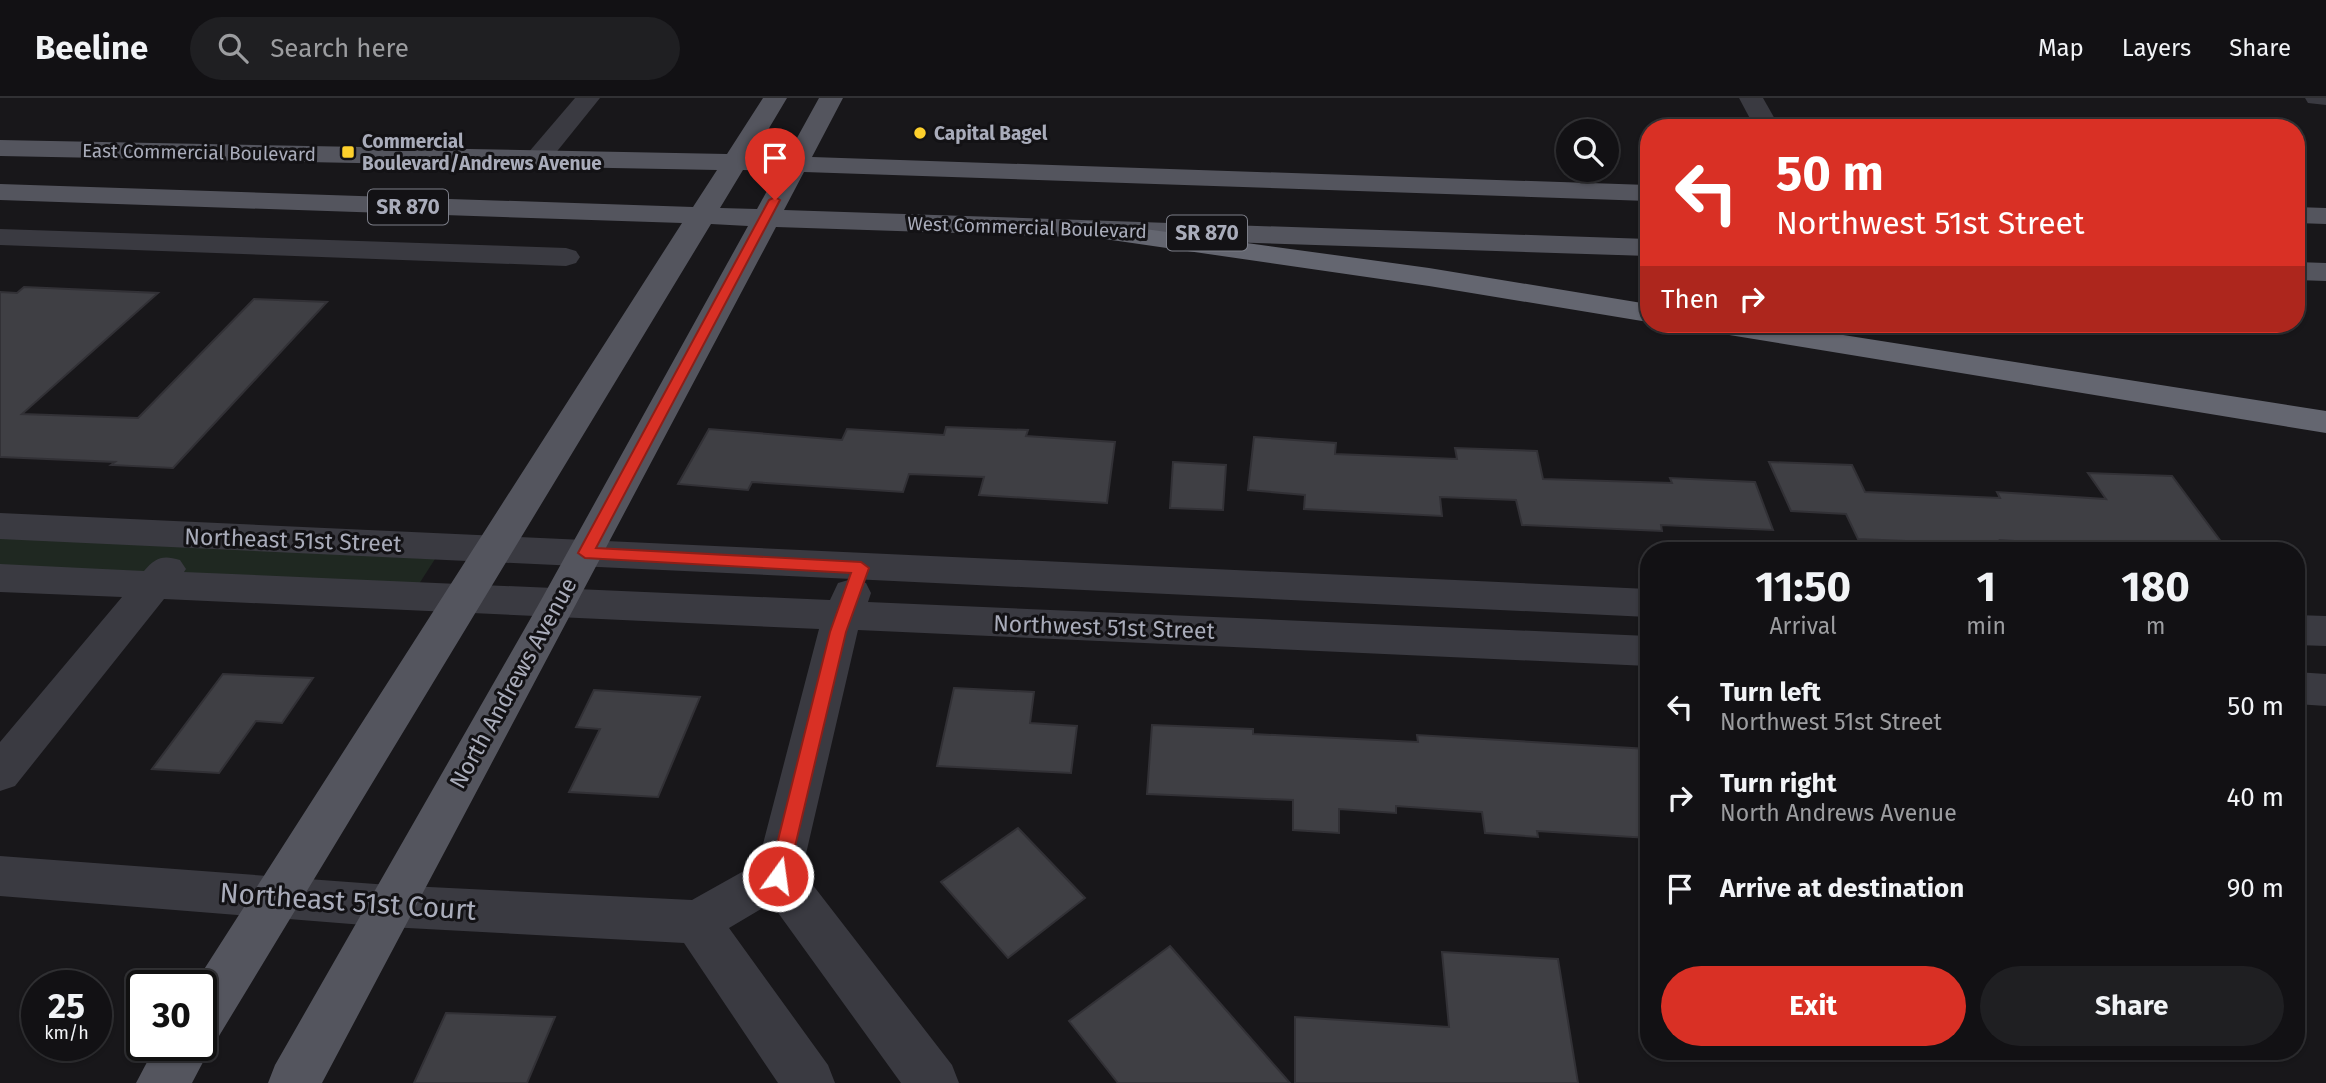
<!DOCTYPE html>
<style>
body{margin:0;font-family:"Fira Sans",sans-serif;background:#1f1f22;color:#f1f3f6;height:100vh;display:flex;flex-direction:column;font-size:26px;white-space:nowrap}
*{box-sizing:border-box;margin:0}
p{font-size:23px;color:#9c9da0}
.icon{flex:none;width:38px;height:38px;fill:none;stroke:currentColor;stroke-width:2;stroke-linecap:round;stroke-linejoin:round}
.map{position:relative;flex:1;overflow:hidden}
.panel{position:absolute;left:1640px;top:444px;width:665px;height:518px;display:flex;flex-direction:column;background:#121114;border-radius:28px;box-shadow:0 2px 5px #0004,0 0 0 2px #313134}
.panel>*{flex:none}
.banner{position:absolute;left:1640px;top:21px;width:665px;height:214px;border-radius:28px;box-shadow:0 2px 5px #0004,0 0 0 2px #313134;background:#d93025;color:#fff;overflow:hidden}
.buttons{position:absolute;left:1556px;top:21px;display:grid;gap:14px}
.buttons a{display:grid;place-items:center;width:63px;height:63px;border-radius:50%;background:#121114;box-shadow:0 2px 5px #0004,0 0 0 2px #313134;font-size:35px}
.speed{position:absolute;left:21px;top:872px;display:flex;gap:14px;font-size:35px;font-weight:700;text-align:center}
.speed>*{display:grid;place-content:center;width:91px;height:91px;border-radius:50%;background:#121114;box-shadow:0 2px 5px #0004,0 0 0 2px #313134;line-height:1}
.speed small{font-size:18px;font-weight:400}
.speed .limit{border:4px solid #111;border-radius:10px;background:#fff;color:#111}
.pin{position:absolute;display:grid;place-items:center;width:60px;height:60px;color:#fff;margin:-72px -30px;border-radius:50% 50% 50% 0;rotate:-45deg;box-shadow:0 0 7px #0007}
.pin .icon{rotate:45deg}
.me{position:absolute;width:77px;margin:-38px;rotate:14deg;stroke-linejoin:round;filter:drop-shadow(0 0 5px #0008)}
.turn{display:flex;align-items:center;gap:24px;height:147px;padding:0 21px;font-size:32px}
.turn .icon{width:91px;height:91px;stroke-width:2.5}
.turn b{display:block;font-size:49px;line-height:60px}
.then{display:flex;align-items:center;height:66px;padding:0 21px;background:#0003;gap:14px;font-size:26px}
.eta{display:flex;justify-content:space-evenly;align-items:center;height:119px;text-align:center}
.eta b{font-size:42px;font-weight:700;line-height:49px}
.action{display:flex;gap:14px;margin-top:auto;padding:14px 21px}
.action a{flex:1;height:80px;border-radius:42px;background:#d93025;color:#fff;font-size:28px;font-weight:700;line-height:80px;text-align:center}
.action a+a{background:#1f1f22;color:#f1f3f6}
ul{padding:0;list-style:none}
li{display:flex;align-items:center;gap:21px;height:91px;padding:0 21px}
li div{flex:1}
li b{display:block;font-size:26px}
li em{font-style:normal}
header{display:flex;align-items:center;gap:42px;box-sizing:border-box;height:98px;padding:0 35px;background:#121114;border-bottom:2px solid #313134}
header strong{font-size:33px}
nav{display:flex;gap:38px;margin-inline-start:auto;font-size:24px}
.search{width:490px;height:63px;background:#1f1f22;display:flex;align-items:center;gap:18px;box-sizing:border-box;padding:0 24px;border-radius:38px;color:#9c9da0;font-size:26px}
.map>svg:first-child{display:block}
</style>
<header>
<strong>Beeline</strong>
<div class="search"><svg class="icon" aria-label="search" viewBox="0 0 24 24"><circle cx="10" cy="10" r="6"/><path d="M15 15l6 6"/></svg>Search here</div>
<nav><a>Map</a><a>Layers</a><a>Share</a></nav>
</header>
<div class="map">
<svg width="2326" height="985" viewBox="0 0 2326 985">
<rect width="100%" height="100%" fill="#18171a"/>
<path fill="#1f2821" d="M0 440 435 461 419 486 0 468Z"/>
<g fill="#3f3f44" stroke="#323136" stroke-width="2">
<path d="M24 189 158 195 22 316 138 320 254 201 327 204 173 370 111 367 115 364 0 359V194L17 195Z"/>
<path d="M946 329 1028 332 1026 338 1115 344 1107 405 979 397 984 379 909 376 903 394 752 384 748 392 678 386 709 331 842 342 847 331 944 337Z"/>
<path d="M1254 339 1336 345 1335 356 1457 361 1455 350 1537 353 1543 381 1672 385 1670 380 1755 384 1773 432 1661 427 1662 433 1522 427 1516 402 1440 399 1442 418 1304 411 1305 397 1248 392Z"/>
<path d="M1173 364 1226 367 1223 412 1170 410Z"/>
<path d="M1769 364 1852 367 1865 394 2000 400 1997 394 2106 401 2088 375 2172 378 2228 453H2170L2000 442 2002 447 1858 441 1846 416 1791 413Z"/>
<path d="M223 576 313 580 282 625 256 623 219 675 152 671Z"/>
<path d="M954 590 1034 594 1030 625 1077 628 1071 675 937 668Z"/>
<path d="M594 592 700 599 658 699 569 694 600 631 576 629Z"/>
<path d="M1152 627 1253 631V636L1418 644 1417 637 1648 651V740L1537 733 1538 739 1485 735 1482 714 1396 708V715L1339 711V735L1293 732V702L1147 696Z"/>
<path d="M1018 730 1085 800 1008 860 941 784Z"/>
<path d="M1170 848 1290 985H1118L1069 923Z"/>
<path d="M1442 854 1558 861 1578 985H1295V919L1449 929Z"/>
<path d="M446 915 555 919 527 985H414Z"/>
</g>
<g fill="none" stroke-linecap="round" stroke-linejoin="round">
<g fill="#3a3a41" fill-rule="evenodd">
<path d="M575 0H600L546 67 537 69 528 67 524 61 528 55Z"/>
<path d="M1739 0H1763L1780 30H1755Z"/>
<path d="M2305 0H2326V7L2308 5Z"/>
<path d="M0 131 566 150 576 153 580 159 576 165 566 168 0 147Z"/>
<path d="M0 415 1648 491V519L852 481 866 485 871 495 868 504 1648 538V568L858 532 802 773 952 967 959 985H901L771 805 729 830 828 967 835 985H778L684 845 389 829 0 798V758L389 787 692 802 758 765 819 531 164 501 15 688 0 693V644L122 499 0 494V466L144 473C156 459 163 457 180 462L186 471 184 474 830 502 838 485 852 481 0 441Z"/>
<path d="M2296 517 2326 518V548L2296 547Z"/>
<path d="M2296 574 2326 576V608L2296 606Z"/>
</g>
<g fill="#54555e" fill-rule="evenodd">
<path d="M763 0H787L753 57 787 58 819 0H843L812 59 1648 87V103L804 74 784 112 1648 141V158L776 129 322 985H268L275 967 540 504 748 128 711 126 219 938 210 942 212 947 192 985H136L156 947H201V887H194L682 125 0 102V86L693 109 717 72 0 58V42L727 56ZM743 72 778 73 757 111 720 110Z"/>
<path d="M2296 109 2326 110V126L2296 125Z"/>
<path d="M2296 164 2326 165V183L2296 182Z"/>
</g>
<g fill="#646670" fill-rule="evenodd">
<path d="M1087 123 1429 170 1648 206V224L1429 188 1077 137 1073 131 1077 125Z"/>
<path d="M1702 226H1774L2326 313V335L1717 235 1706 233Z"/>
</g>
</g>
<path fill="#d93025" stroke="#8d1f18" stroke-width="2" d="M775 99 780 102 596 450 861 464 869 470 846 534 788 778 785 783 778 786 772 783 769 778 830 534 851 475 585 460 578 455 769 102Z"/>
<g fill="#fdd02c" stroke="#131215" stroke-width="2.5">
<circle cx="920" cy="35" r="7"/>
<rect x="341" y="47" width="14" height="14" rx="3.5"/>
</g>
<g text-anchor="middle" stroke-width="6" stroke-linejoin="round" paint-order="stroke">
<g font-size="19" font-weight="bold" fill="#a9acba" stroke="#131215" text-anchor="start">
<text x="934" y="42">Capital Bagel</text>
<text x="362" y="50">Commercial<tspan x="362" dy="22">Boulevard/Andrews Avenue</tspan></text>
</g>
<g font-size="19" fill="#a9acba" stroke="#131215">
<text transform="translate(199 54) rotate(1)" y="7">East Commercial Boulevard</text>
<text transform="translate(1027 129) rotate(2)" y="7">West Commercial Boulevard</text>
</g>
<g fill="#131215" stroke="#7c7e88" stroke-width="2">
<rect x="368" y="91.5" width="80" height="35" rx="5"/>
<rect x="1167" y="117.5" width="80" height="35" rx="5"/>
</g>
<g font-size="21" font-weight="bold" fill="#a9acba">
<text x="408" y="116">SR 870</text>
<text x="1207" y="142">SR 870</text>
</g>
<g font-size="23" fill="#a9acba" stroke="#131215">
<text transform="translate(293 442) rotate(2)" y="8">Northeast 51st Street</text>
<text transform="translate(1104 529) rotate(2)" y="8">Northwest 51st Street</text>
<text transform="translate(513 585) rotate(-61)" y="8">North Andrews Avenue</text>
</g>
<g font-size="28" fill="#a9acba" stroke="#131215">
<text transform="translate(348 803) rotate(4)" y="10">Northeast 51st Court</text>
</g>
</g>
</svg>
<div class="buttons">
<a><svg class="icon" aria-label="search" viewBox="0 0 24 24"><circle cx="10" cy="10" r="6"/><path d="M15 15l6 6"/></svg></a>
</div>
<div class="speed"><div>25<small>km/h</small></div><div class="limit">30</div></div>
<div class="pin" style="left:775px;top:102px;background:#d93025"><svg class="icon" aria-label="arrive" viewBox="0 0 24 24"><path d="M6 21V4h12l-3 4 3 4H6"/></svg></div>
<svg class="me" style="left:778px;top:778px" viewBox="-20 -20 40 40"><circle r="17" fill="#d93025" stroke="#fff" stroke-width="3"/><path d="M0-11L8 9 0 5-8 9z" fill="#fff"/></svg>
<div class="banner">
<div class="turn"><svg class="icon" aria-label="left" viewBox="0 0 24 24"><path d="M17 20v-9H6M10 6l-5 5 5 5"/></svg><div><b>50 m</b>Northwest 51st Street</div></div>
<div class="then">Then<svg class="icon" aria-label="right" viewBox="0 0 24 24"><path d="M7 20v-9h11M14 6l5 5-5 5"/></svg></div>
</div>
<section class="panel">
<div class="eta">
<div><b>11:50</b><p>Arrival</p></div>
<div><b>1</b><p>min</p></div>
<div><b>180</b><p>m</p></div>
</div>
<ul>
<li><svg class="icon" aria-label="left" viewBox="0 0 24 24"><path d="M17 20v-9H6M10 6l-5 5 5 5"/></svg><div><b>Turn left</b><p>Northwest 51st Street</p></div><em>50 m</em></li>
<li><svg class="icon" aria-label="right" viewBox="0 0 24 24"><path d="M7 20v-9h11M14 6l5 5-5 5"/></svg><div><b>Turn right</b><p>North Andrews Avenue</p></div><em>40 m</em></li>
<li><svg class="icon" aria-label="arrive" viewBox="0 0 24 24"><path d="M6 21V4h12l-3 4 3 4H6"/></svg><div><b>Arrive at destination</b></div><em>90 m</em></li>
</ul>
<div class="action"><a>Exit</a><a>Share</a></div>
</section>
</div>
